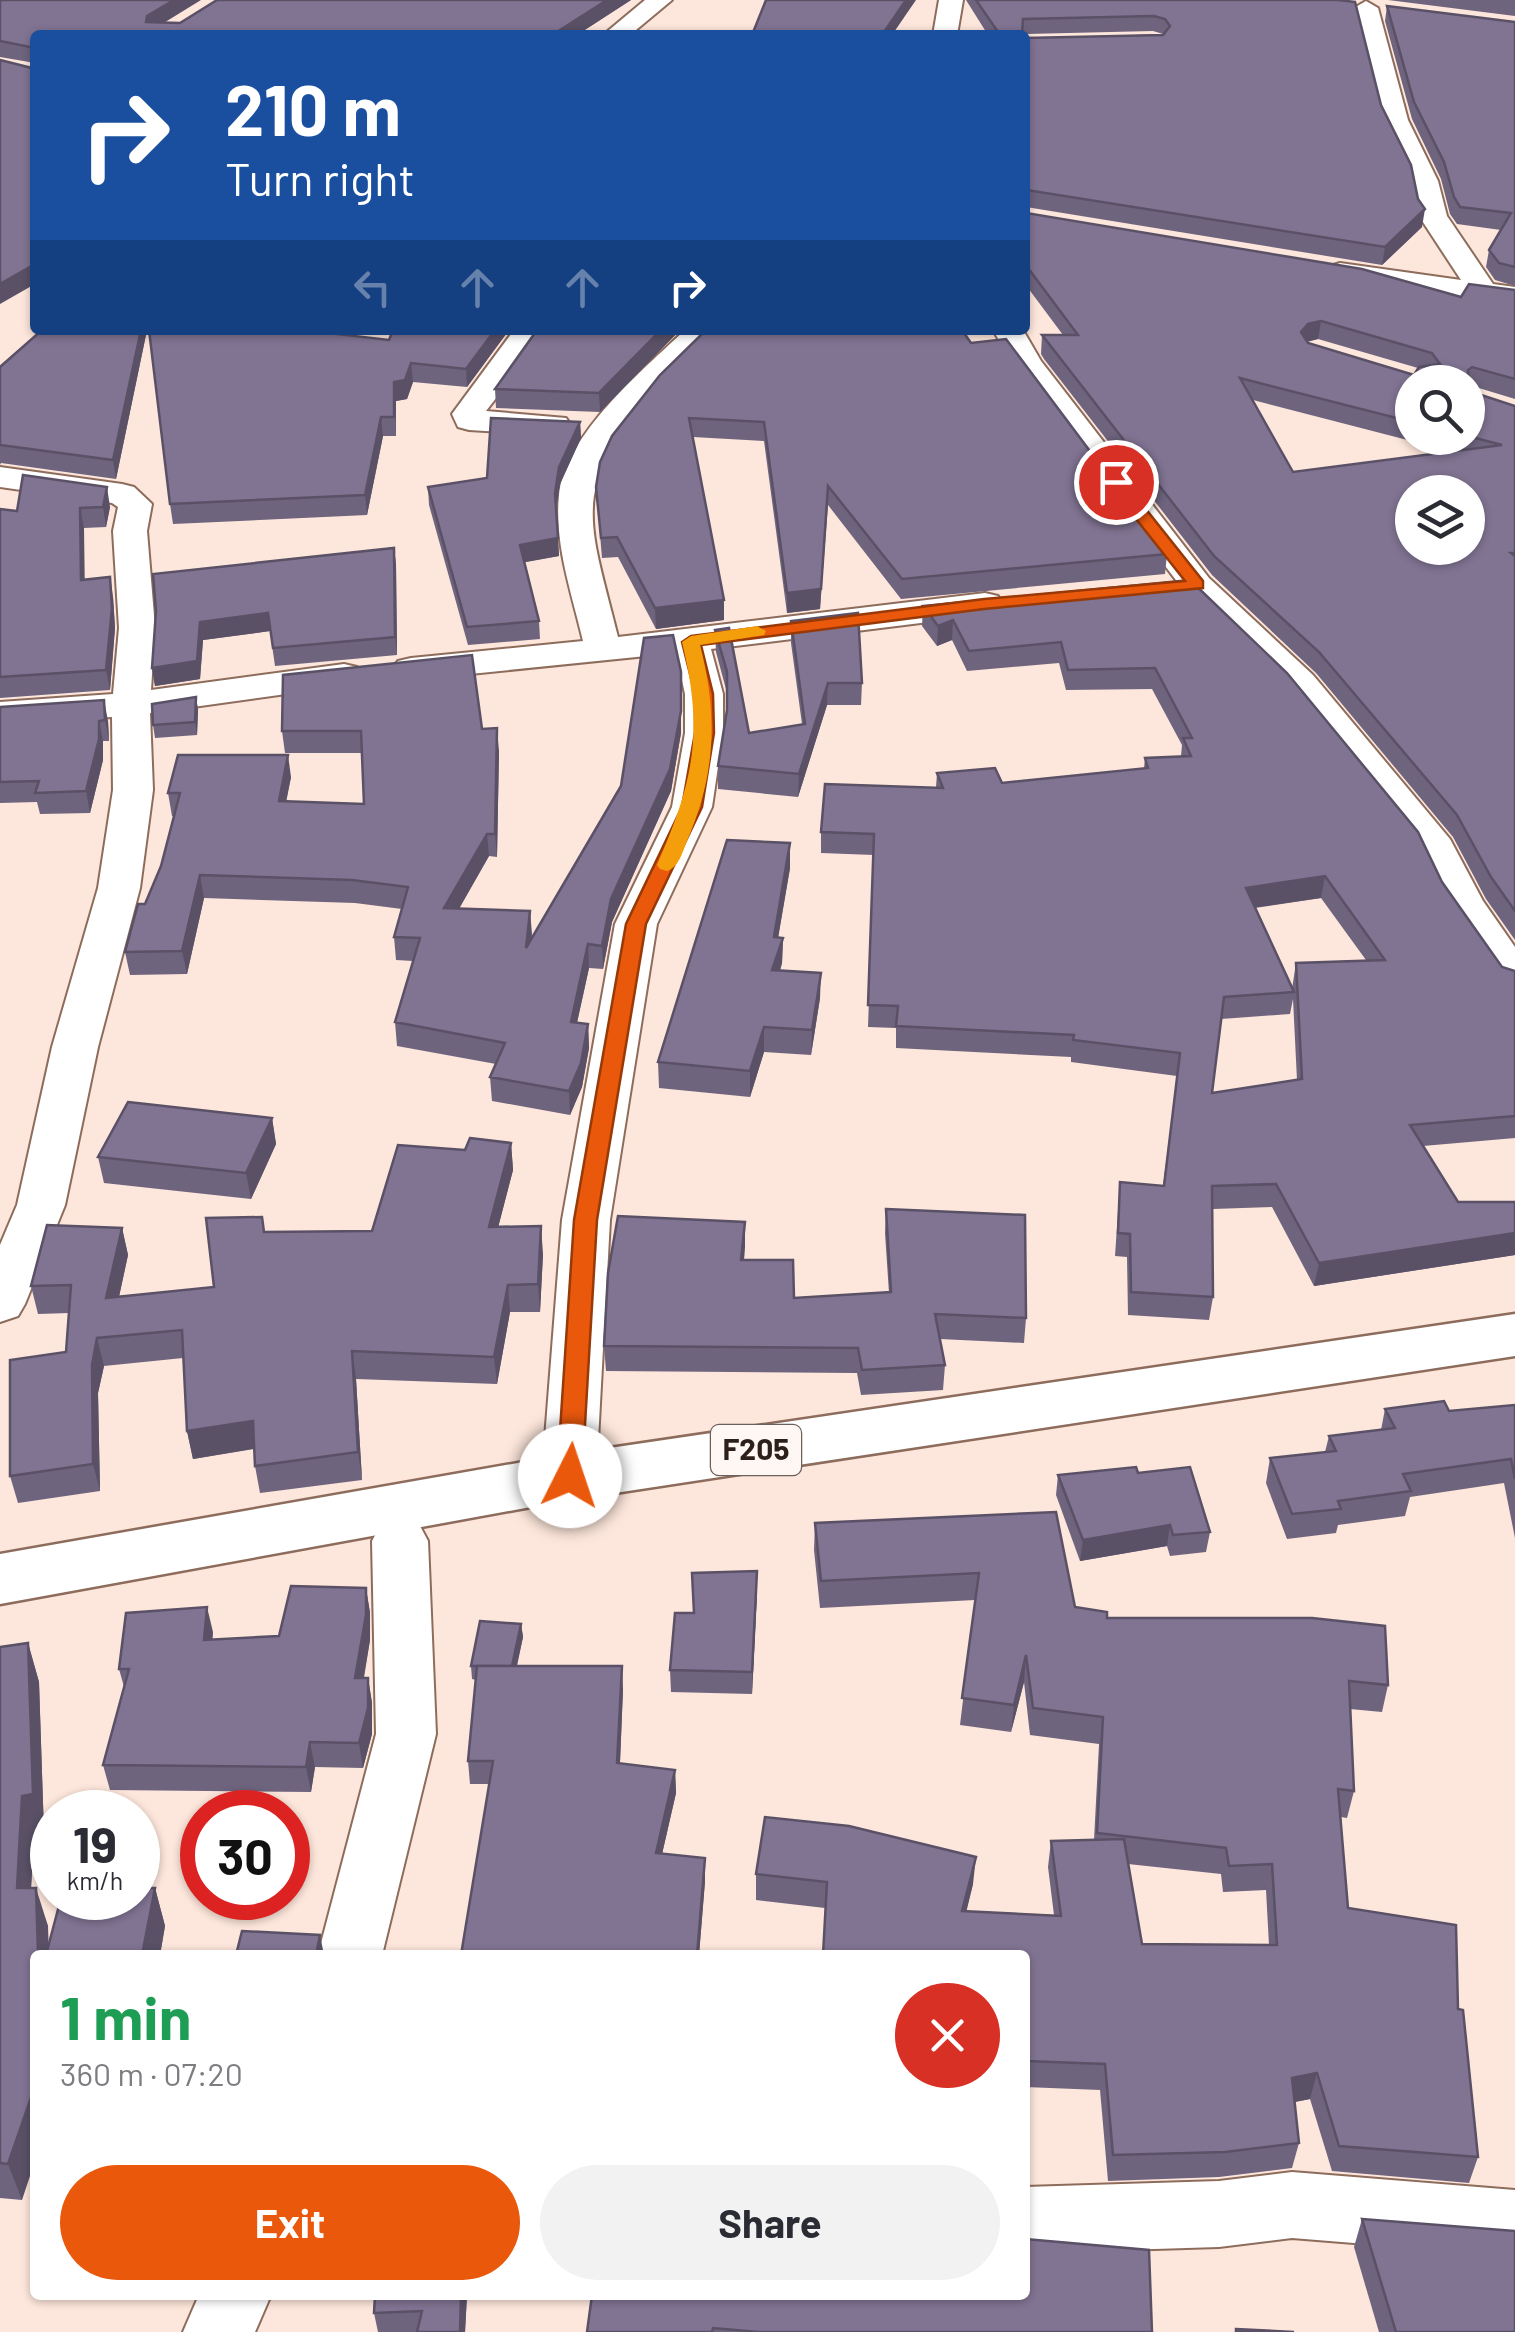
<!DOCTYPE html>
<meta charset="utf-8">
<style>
body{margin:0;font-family:Barlow,sans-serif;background:#f2f2f3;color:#2b2b33;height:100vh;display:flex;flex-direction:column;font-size:38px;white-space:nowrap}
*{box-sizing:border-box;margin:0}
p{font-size:32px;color:#7c7c81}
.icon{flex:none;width:55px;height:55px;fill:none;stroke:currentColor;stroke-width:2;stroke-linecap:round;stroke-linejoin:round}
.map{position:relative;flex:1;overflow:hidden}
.sheet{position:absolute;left:30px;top:1950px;width:1000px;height:350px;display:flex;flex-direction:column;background:#fff;border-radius:10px;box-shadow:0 2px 8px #0004}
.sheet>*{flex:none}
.guide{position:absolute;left:30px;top:30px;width:1000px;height:305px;border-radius:10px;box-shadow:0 2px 8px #0004;background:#1a4fa0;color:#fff;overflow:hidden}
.fabs{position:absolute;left:1395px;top:365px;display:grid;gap:20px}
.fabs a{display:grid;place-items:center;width:90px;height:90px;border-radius:50%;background:#fff;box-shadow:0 2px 8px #0004;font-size:50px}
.speed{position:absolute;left:30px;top:1790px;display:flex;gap:20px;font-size:50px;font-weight:700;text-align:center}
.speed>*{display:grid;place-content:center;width:130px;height:130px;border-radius:50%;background:#fff;box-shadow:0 2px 8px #0004;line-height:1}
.speed small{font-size:25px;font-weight:400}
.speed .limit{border:15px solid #d22;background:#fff;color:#111}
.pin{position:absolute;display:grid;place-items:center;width:85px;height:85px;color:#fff;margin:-42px;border:5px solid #fff;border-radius:50%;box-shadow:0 2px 10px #0007}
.me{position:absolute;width:110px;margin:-55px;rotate:4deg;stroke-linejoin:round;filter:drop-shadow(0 0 8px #0008)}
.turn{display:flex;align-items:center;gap:35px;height:210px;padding:0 30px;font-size:45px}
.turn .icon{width:130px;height:130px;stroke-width:2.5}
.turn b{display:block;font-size:70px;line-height:85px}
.lanes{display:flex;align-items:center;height:95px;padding:0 30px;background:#0003;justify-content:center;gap:50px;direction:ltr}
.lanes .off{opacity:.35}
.round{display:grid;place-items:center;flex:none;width:105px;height:105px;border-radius:52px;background:#f2f2f3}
.headline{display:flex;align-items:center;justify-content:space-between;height:170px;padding:0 30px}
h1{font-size:60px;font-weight:700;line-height:75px;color:#1e9e55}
.cta{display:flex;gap:20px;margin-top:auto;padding:20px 30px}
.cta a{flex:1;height:115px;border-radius:60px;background:#ea580c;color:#fff;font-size:40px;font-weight:700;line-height:115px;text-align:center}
.cta a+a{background:#f2f2f3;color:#2b2b33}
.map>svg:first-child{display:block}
</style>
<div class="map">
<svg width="1515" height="2332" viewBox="0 0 1515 2332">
<rect width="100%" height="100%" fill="#fde6db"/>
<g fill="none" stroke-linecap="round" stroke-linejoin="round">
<defs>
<g id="minor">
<path d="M645 0H672L630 35H603Z"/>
<path d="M939 0H963L957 35H933Z"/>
<path d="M1366 1 1378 8 1408 120 1438 181 1447 216 1493 284 1515 287V305L1340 281 1330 278 1326 272 1330 266 1340 263 1461 280 1419 216 1412 181 1382 120 1354 8Z"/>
<path d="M514 330H544L533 351 486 411 566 418 571 425 566 432 555 435 469 430 458 427 452 414Z"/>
<path d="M685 330H717C701 353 677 371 658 391 567 486 589 520 618 637L985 593 998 596 1003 604 998 612 985 615 711 649 723 694V733L712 807 657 924 610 1220 596 1477 588 1491 569 1497 550 1491 542 1477 562 1220 615 924 672 807 685 733V694L676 653 411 680 398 677 392 669 398 661 411 658 583 641C572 594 554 544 559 495 565 434 643 370 685 330Z"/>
<path d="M993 330H1023L1041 361 1209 578 1313 675 1450 839 1483 901 1515 947V991L1500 987 1441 902 1417 851 1287 691 1185 592 1017 371Z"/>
<path d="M0 467 122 484 134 487 152 504 147 531 155 628 151 690 344 664 357 667 363 675 357 683 344 686 150 713 153 790 140 888 98 1047 65 1205 25 1304 18 1316 0 1322V1245L17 1205 52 1047 98 888 113 790 112 717 0 724V702L113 694 119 628 113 531 118 507 112 503 0 487Z"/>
<path d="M400 1520 420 1526 428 1541 436 1734 382 1955H318L376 1734 372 1541 380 1526Z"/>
<path d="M1292 2172 1515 2190V2256L1292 2238 1219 2247 1025 2253V2187L1219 2181Z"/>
<path d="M199 2295H271L255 2332H183Z"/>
</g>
<path id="major" d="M1515 1314V1356L569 1500 0 1604V1554L569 1454Z"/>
</defs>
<use href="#minor" stroke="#8d6c5c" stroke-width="4"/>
<use href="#major" stroke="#8d6c5c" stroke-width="5"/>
<use href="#minor" fill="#fff" fill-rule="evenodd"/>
<use href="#major" fill="#fff" fill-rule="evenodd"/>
</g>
<g fill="#6f647e" fill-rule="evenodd">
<path d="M0 0 165 22 180 23 631 0 580 33 35 35V63L0 57Z"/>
<path d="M966 0H1338L1381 105 1422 227 1382 265 1026 207V39L1163 34 1153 31 988 35Z"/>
<path d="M1388 0H1515V16Z"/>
<path d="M1387 6 1515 22V286L1495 280 1486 267 1489 250 1501 230 1457 224 1450 214 1441 179 1412 119 1385 21Z"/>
<path d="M1025 210 1026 213 1461 297 1515 290V399L1469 385V391L1515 406V940L1486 899 1453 837 1316 673 1212 575 1044 359 1041 354 1042 335H1063L1025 284ZM1318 339 1418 368 1414 375 1307 342ZM1412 382H1468V438H1412ZM1253 400 1450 451 1293 472Z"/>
<path d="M147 330 116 479 1 463 0 465V367Z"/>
<path d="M509 330 467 387 413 382 407 399 396 401V436H383L367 515 173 524 170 504 389 340Z"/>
<path d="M680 330 600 412 496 408 495 389 535 334Z"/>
<path d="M706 330 971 343 1167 554 1165 574 901 599 828 505 820 609 787 613 764 441 693 437 724 620 656 629 618 557 602 558 596 487Z"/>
<path d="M580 422 581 438 560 484 556 509 559 556 524 562 539 621 540 639 468 645 429 505 428 487 487 478Z"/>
<path d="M110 507 106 527 84 528V579L113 597 115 628 110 690 0 698V509L17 511Z"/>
<path d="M394 548 396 565 397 655 275 666 270 631 203 640 200 679 155 686 152 668 156 611Z"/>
<path d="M1190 580 1442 882 1502 967 1515 971V1138L1423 1146 1458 1202H1515V1255L1314 1286 1272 1207 1213 1209V1297L1209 1320 1128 1315 1127 1257 1115 1256 1120 1182 1163 1186 1177 1076 1071 1062V1057L896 1048V1028L868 1027 874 855 821 853V832L936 787 937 773 1002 783 1144 768 1145 758 1181 756 1182 745 1152 689 1066 690 1059 663 967 671 952 640 937 646 922 626 923 606ZM1321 898 1366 960 1296 963 1292 989 1255 908ZM1293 999 1297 1080 1212 1093 1221 1019 1290 1014Z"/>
<path d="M791 621 862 683 861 705H827L798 797 718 789V766L727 710V693L716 652 715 630 749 733 802 724 791 643Z"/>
<path d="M196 697 198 710 197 735 155 738 153 725Z"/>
<path d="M0 707 108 721 109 741H103V760L90 813 40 814 37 802 0 803Z"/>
<path d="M482 729 499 751 497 857 489 856 459 909 530 911 531 939 681 733 671 791 612 922 603 969 589 968 577 1023 588 1024 589 1048 582 1087 570 1115 492 1101 490 1077 496 1064 397 1046 395 1022 413 961 396 960 394 937 402 909 355 903 204 898 187 974 130 975 125 952 161 866 174 816H172L168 793 291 777 286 801 364 804 362 753H285L282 731Z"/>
<path d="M790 868 778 937 783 938 782 963 780 971 820 998 811 1055 764 1052 750 1097 659 1088 658 1062Z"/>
<path d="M272 1118 276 1144 251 1199 104 1183 98 1157Z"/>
<path d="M511 1143 513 1170 498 1227 543 1254 540 1312H510L497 1384 356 1379 362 1480 260 1493 255 1466 254 1449 193 1459 187 1431 183 1358 104 1366 98 1393 100 1491 18 1503 10 1476 66 1352 69 1313 38 1314 31 1286 122 1228 128 1255 119 1296 214 1287 265 1232 372 1231 465 1150Z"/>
<path d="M886 1209 1026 1318 1024 1343 940 1339 945 1365 943 1390 861 1395 857 1373 606 1371 604 1346 745 1222 744 1260 794 1298 889 1293 885 1233Z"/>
<path d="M1515 1405V1538L1504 1483 1410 1497 1405 1516 1338 1525 1336 1533 1287 1539 1266 1483 1270 1458 1325 1452 1329 1436 1381 1430 1385 1409 1449 1411Z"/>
<path d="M1138 1473 1210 1532 1206 1552 1170 1556 1167 1546 1080 1561 1056 1495 1058 1475Z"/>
<path d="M1056 1512 1075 1607 1107 1618 1388 1685 1382 1712 1350 1709 1354 1791 1347 1818 1341 1817 1348 1908 1458 2009 1478 2157 1469 2183 1332 2171 1310 2099 1294 2102 1299 2143 1292 2168 1219 2177 1108 2181 1100 2090 1025 2087V1955L825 1908 756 1900V1874L973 1884 966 1911 1054 1915 1048 1867 1051 1841 1094 1840 1099 1744 1030 1735 1024 1682 1011 1732 960 1725 975 1600 820 1608 814 1550 815 1523ZM1128 1864 1221 1874 1223 1892 1266 1890 1269 1945 1142 1944Z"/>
<path d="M366 1588 370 1613V1640L364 1678H368L372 1703V1734L363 1768 315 1767 311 1792 110 1790 103 1765 124 1687 119 1669 213 1632 212 1640 279 1636Z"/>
<path d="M757 1592 752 1694 671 1692 670 1670 693 1613Z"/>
<path d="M521 1624 523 1637 517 1666 623 1689 620 1763 675 1770 676 1793 662 1854 705 1858V1881L699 1955H461L489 1784H470L468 1761 476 1680 472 1679 471 1666Z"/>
<path d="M28 1643 39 1682 44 1833 34 1835 31 1888 48 1926V1945L155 1888 165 1926 160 1955H35L22 2200 0 2198V1647Z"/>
<path d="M1362 2219 1515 2332H1379L1354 2247Z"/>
<path d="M375 2295H467L465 2332H378L374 2313Z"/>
<path d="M592 2295 1152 2332H587Z"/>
</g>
<g fill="#5a5167">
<path d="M174 0H201L149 32 146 22 147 16Z"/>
<path d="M607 0H631L577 35 560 30Z"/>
<path d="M906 0H916L892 35H882Z"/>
<path d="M1425 209 1422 227 1382 265 1385 247Z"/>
<path d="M35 264V284L0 304V284Z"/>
<path d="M1321 321 1318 339 1305 342 1301 332 1308 324Z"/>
<path d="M141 330H147L116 479 113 460Z"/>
<path d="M495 330H509L467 387 466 369Z"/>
<path d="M661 330H680L600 412 599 393Z"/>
<path d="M411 363 413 382 407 399 396 401V436L394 382Z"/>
<path d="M381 417 383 436 367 515 365 495Z"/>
<path d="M580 422 581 438 560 484 556 510 555 493 559 467Z"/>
<path d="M828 486 820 609 787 613V593Z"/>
<path d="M107 487 110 507 106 527 103 507Z"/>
<path d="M80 508 84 528 85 600 81 580Z"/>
<path d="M558 538 559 556 521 563 520 545Z"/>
<path d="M394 548 396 565 397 655 395 637Z"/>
<path d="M110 577 113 597 115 628 110 690 106 670Z"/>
<path d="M724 600V620L656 629 655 608Z"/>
<path d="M268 613 270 631 203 640 200 679 155 686 152 668 200 622Z"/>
<path d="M953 620 952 640 937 646 938 626Z"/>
<path d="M681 672V733L671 791 612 922 603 969 602 946 611 899Z"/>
<path d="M828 683 827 705 798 797 799 774Z"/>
<path d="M196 697 198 710 197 735 195 722Z"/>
<path d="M104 700 108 721 109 741 105 720Z"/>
<path d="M99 721 103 741V760L90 813 86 791Z"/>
<path d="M497 728 499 751 497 857 495 834Z"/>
<path d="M288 755 291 777 282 823 279 801Z"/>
<path d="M487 834 489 856 446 931 444 908Z"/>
<path d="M790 843V868L774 962V937Z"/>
<path d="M200 875 204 898 187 974 182 951Z"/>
<path d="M1325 876 1321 898 1243 909 1246 888Z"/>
<path d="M530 911 532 934 527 971 526 948Z"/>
<path d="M783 938 782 963 772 996V970Z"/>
<path d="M588 944 589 968 572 1045 571 1022Z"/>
<path d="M821 973 820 998 811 1055 812 1030Z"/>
<path d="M588 1024 589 1048 582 1087 570 1115 569 1091Z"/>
<path d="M764 1027V1052L750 1097V1071Z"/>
<path d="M272 1118 276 1144 251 1199 246 1173Z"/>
<path d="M511 1143 513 1170 491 1255 489 1227Z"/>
<path d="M745 1222V1247L742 1285 741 1260Z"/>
<path d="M541 1226 543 1254 540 1312 538 1284Z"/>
<path d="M122 1228 128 1255 113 1325 106 1298Z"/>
<path d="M1515 1233V1255L1314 1286 1319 1263Z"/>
<path d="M508 1285 510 1312 497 1384 494 1357Z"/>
<path d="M97 1338 104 1366 98 1393 100 1491 93 1464 92 1365Z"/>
<path d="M352 1351 356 1379 362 1480 358 1452Z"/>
<path d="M253 1421 258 1448 193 1459 187 1431Z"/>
<path d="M1170 1525 1167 1546 1080 1561 1083 1540Z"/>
<path d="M757 1571V1592L752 1694V1672Z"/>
<path d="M366 1588 370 1613V1640L359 1703 355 1678Z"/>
<path d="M207 1607 213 1632 210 1665 204 1640Z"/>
<path d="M521 1624 523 1637 513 1682 512 1669Z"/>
<path d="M28 1643 39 1682 44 1833 34 1835 29 1926 17 1888Z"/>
<path d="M1026 1655 1024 1682 1011 1732 1014 1705Z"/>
<path d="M622 1666 623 1689 619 1786 617 1763Z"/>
<path d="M368 1678 372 1703V1734L363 1768 359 1743Z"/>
<path d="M310 1742 315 1767 311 1792 306 1767Z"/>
<path d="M675 1770 676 1793 657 1876 656 1853Z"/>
<path d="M976 1857 973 1884 960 1938 962 1911Z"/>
<path d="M705 1858V1881L699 1955H697Z"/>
<path d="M36 1888 48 1926 49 1955H38Z"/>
<path d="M155 1888 165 1926 160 1955H142Z"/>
<path d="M320 1935 324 1955H316Z"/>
<path d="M1317 2073 1310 2099 1285 2104 1292 2078Z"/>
<path d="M35 2086V2161L22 2200 8 2164Z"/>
<path d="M461 2295H467L465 2332H460Z"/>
</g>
<g fill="#817493" stroke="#5a5167" stroke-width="2.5" fill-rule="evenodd">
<path d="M0 0H174L147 16 146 22 180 23 217 0H607L560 30 591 35H35V48L0 41Z"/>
<path d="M766 0H906L882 35H752Z"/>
<path d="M976 0H1338L1355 2 1381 105 1411 165 1418 199 1425 209 1385 247 1027 190 1025 192V38L1163 35 1170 26 1165 19 1154 16 1023 19 1022 35H1000Z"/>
<path d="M1387 6 1515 22V267L1499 263 1489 250 1511 213 1460 207 1454 197 1444 162 1414 102Z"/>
<path d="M0 60 32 68 35 65V264L0 284Z"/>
<path d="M1025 210 1026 213 1362 269 1461 297 1469 284 1515 290V379L1472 367 1468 370 1469 391 1515 406V553H1511L1515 556V911L1491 877 1457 815 1319 652 1214 556 1046 340 1042 335H1078L1025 264ZM1321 321 1432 353 1440 364 1419 367 1414 375 1308 343 1301 332 1308 324ZM1240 378 1412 422V382H1468V436L1502 445 1293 472ZM1412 492H1468V548H1412Z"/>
<path d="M42 330H141L113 460 0 445V367Z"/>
<path d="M149 330H302L389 340 393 330H495L466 369 411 363 405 380 394 382V417H381L365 495 170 504Z"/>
<path d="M537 330H661L599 393 495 389Z"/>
<path d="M706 330H962L971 343 1006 339 1167 554 902 579 828 486 821 589 787 593 764 422 689 418 724 600 655 608 617 537 601 538 596 487 600 462 612 436 660 375Z"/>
<path d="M491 418 580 422 559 467 555 493 558 538 520 545 539 621 467 627 428 487 487 478Z"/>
<path d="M23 475 107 487 103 507 80 508 81 580 110 577 112 608 106 670 0 677V509L17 511Z"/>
<path d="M394 548 395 637 273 648 268 613 200 622 197 661 152 668 156 611 153 574Z"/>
<path d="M1190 580 1287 673 1418 832 1442 882 1502 967 1515 971V1116L1410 1125 1458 1202H1515V1233L1319 1263 1276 1184 1212 1186 1213 1297 1131 1292 1130 1234 1118 1233 1120 1182 1164 1186 1180 1053 1073 1040 1074 1035 896 1026 898 1006 868 1005 874 834 821 832 825 784 943 788 937 773 995 768 1002 783 1148 768 1145 758 1191 756 1183 738H1192L1155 668 1068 670 1061 642 969 651 953 620 938 626 923 606ZM1325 876 1385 960 1296 963 1302 1079 1212 1093 1224 997 1294 992 1246 888Z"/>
<path d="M858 613 862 683H828L799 774 718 766 727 710V672L715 630 729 628 749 733 805 724 791 621Z"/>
<path d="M673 635 681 672V711L670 769 611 899 602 946 588 944 571 1022 588 1024 581 1063 569 1091 490 1077 505 1043 395 1022 420 938 394 937 408 887 352 880 200 875 182 951 125 952 138 904H145L161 866 180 793H168L178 755H288L279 801 364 804 361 731H282L283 675 472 655 482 729 497 728 495 834H487L444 908 530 911 526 948 621 786 644 638Z"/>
<path d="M196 697 195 722 153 725 152 704Z"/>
<path d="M104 700 105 720 99 721V739L86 791 35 793 39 781 0 782V707Z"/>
<path d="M727 840 790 843 774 937 783 938 772 970 821 973 812 1030 764 1027 750 1071 658 1062Z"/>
<path d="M128 1102 272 1118 246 1173 98 1157Z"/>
<path d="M470 1138 511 1143 489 1227 541 1226 538 1284 508 1285 494 1357 352 1351 358 1452 255 1466 253 1421 187 1431 182 1330 97 1338 92 1365 93 1464 10 1476V1360L66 1352 71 1285 31 1286 47 1225 122 1228 106 1298 214 1287 206 1218 262 1217 264 1232 372 1231 398 1145 465 1150Z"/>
<path d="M886 1209 1025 1215 1026 1318 935 1314 945 1365 862 1370 858 1348 604 1346 608 1273 618 1216 745 1222 741 1260H793L794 1298 891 1292Z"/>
<path d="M1444 1401 1449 1411 1515 1405V1479L1511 1459 1403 1474 1411 1491 1338 1501 1341 1509 1292 1514 1270 1458 1336 1451 1329 1436 1395 1428 1385 1409Z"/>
<path d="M1136 1467 1138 1473 1190 1467 1210 1532 1173 1535 1170 1525 1083 1540 1058 1475Z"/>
<path d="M1056 1512 1075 1607 1107 1612V1618H1312L1385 1626 1388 1685 1349 1681 1354 1791 1338 1789 1348 1908 1456 1925 1458 2009 1463 2010 1478 2157 1339 2146 1317 2073 1292 2078 1299 2143 1225 2152 1113 2155 1105 2064 1025 2061V1955H823L827 1882 756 1874 765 1817 849 1826 976 1857 962 1911 1061 1916 1051 1841 1124 1839 1142 1944 1277 1945 1272 1864 1229 1866 1226 1848 1097 1833 1103 1717 1033 1708 1026 1655 1014 1705 962 1698 979 1573 821 1581 815 1523Z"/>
<path d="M757 1571 752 1672 670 1670 675 1613H694L692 1573Z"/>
<path d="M291 1586 366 1588V1615L355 1678H368V1708L359 1743 310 1742 306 1767 103 1765 129 1669H119L126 1613 207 1607 204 1640 279 1636Z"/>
<path d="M480 1621 521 1624 512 1666H471Z"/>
<path d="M28 1643 33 1794 22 1796 17 1888H36L38 1955H35V2086L8 2164 0 2163V1647Z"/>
<path d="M477 1666H622L617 1763 675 1770 656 1853 705 1858 697 1955H461L493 1761H468Z"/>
<path d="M138 1888H155L142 1955H46L61 1898H138Z"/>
<path d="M242 1931 320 1935 316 1955H236Z"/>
<path d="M1362 2219 1515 2231V2332H1396Z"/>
<path d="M1025 2239 1149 2250 1152 2332H759L713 2328 712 2332H587L592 2295H1025Z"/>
<path d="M375 2295H461L460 2332H417L422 2311 374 2313Z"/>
<path d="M1236 2329 1294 2332H1236Z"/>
</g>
<path fill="#ea580c" stroke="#983908" stroke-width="2.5" d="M1110 479H1122L1203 581V588L984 609 701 645 713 694 714 733 702 807 646 924 597 1220 582 1476 579 1483H560L557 1476 574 1220 626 924 682 807 695 733V694L682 642 691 636 984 599 1185 581 1110 486Z"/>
<path fill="#f59e0b" d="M757 626 766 631 764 635 700 645C718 715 716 774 687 841 682 853 679 867 667 871L660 869 657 865C694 780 704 733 682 642L691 636Z"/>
<g text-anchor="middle" stroke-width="8" stroke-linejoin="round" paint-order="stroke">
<rect fill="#fff7f3" stroke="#6c605a" stroke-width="2.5" x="711" y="1425" width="90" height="50" rx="8"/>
<g font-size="30" font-weight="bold" fill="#2d1f19">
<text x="756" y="1460">F205</text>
</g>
</g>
</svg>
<div class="fabs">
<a><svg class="icon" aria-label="search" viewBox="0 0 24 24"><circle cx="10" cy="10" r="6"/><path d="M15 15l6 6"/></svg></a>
<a><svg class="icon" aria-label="layers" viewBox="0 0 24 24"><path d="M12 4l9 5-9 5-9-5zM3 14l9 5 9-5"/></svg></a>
</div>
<div class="speed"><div>19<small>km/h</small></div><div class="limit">30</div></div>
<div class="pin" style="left:1116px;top:482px;background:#d93025"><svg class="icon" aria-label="arrive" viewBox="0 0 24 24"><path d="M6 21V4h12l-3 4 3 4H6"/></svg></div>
<svg class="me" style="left:570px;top:1476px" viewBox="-20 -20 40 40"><circle r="19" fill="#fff"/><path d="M0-13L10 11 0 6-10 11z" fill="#ea580c"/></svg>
<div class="guide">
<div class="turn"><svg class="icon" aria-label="right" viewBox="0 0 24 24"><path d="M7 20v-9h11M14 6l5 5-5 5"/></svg><div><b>210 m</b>Turn right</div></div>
<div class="lanes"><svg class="icon off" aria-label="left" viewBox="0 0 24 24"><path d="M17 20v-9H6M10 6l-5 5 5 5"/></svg><svg class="icon off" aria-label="ahead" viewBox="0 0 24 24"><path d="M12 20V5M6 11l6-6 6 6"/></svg><svg class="icon off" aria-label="ahead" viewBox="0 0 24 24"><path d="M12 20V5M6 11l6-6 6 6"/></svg><svg class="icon" aria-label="right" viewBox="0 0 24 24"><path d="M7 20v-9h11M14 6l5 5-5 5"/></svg></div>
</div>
<section class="sheet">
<div class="headline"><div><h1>1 min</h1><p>360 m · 07:20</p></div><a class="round" style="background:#d93025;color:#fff"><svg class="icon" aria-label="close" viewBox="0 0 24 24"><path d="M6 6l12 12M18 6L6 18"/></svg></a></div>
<div class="cta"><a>Exit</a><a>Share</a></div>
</section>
</div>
